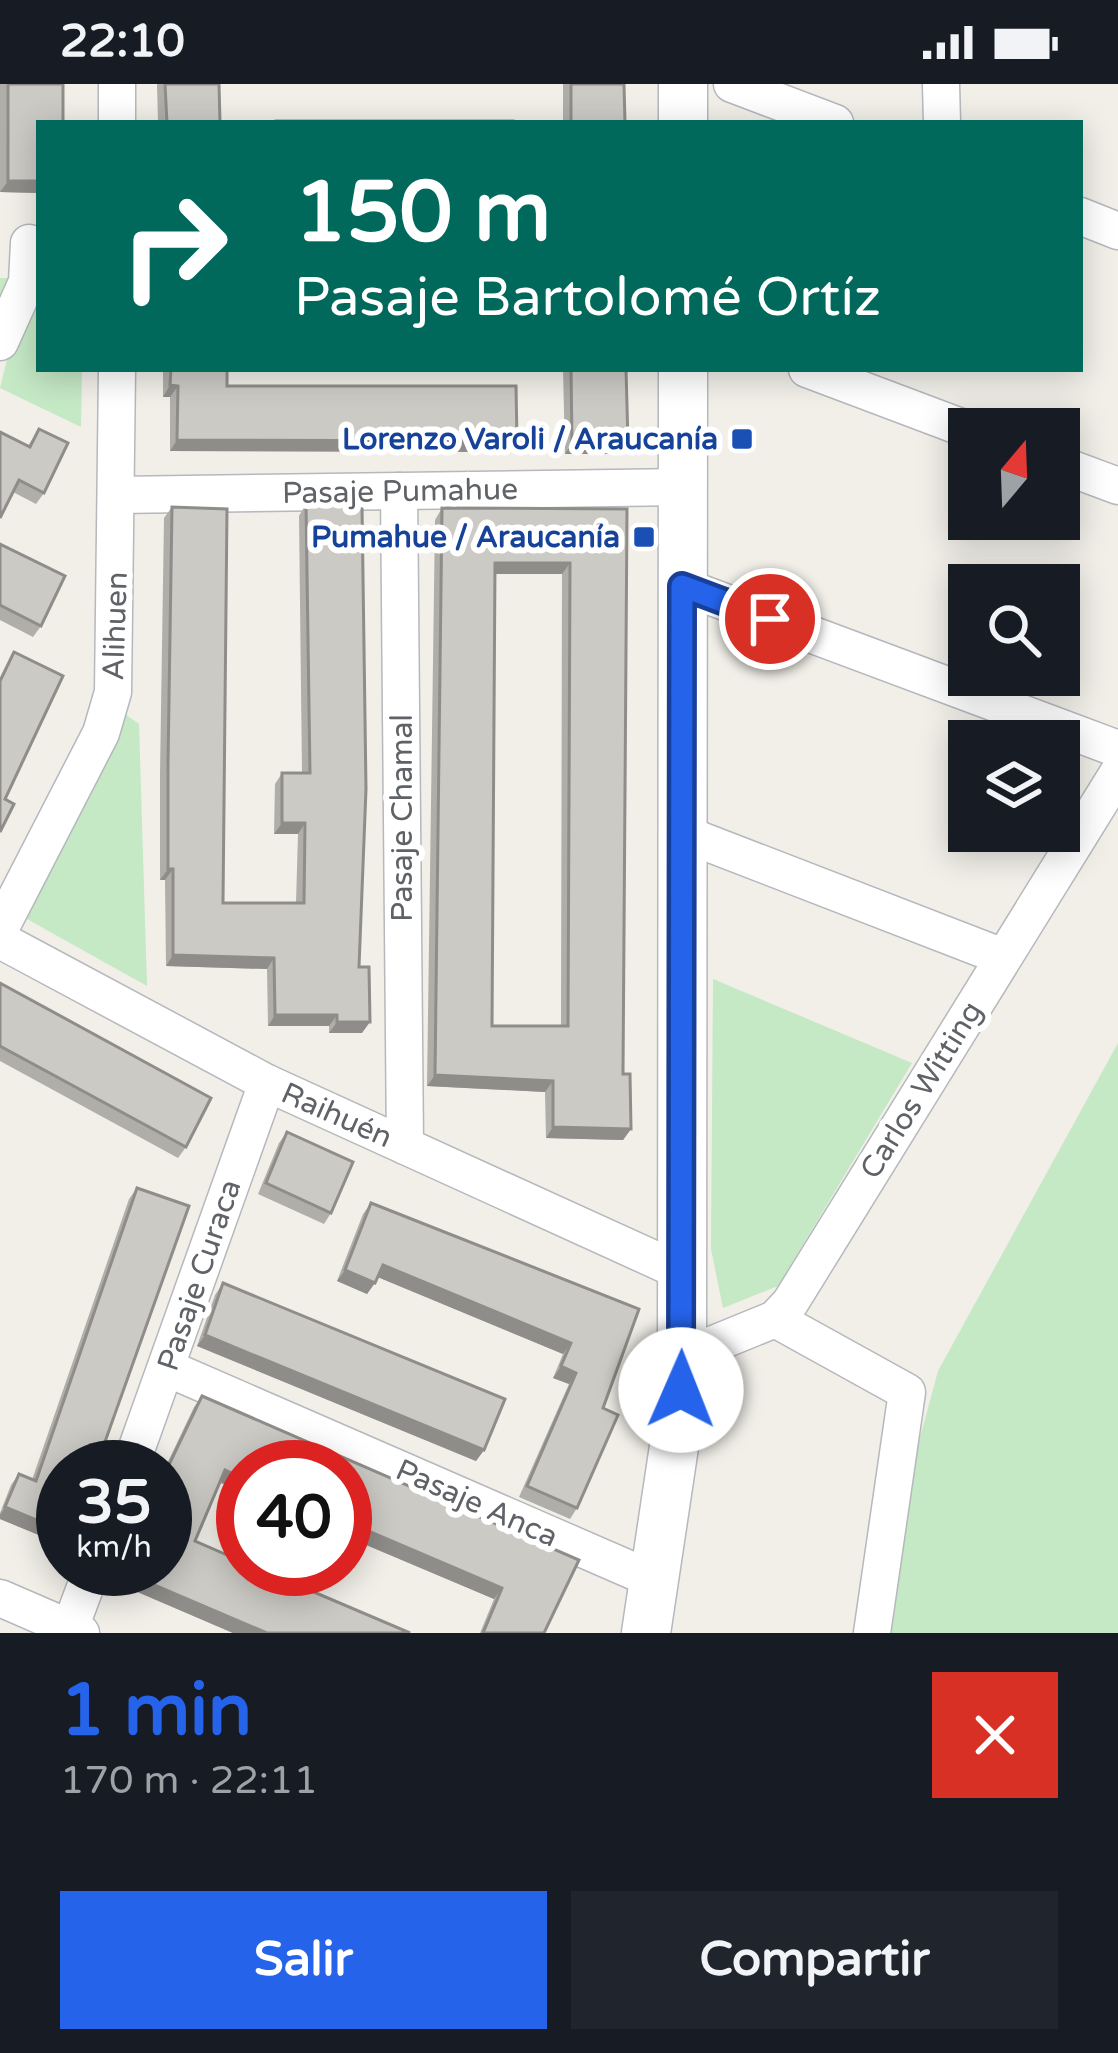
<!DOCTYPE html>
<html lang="es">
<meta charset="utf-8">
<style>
body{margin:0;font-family:"Varela Round",sans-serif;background:#20242c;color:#f1f3f6;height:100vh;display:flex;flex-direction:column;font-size:45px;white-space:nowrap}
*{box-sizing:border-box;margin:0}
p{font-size:39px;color:#9ea1a6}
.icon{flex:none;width:66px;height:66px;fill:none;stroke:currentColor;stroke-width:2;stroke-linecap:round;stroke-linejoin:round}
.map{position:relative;height:1549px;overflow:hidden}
.panel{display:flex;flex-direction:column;background:#171b24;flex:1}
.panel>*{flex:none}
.guide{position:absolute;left:36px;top:36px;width:1047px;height:252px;border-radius:0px;box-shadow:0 6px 30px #0003;background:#00695c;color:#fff;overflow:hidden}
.needle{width:78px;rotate:19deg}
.fabs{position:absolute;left:948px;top:324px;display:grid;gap:24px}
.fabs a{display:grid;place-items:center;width:132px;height:132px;border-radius:0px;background:#171b24;box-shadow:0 6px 30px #0003;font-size:60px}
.speed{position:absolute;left:36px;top:1356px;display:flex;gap:24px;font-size:60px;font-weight:700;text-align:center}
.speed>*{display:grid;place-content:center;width:156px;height:156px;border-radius:50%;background:#171b24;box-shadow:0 6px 30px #0003;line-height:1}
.speed small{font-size:30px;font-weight:400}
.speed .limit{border:18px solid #d22;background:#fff;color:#111}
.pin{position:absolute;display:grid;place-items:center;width:102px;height:102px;color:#fff;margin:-51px;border:6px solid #fff;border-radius:50%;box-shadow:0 3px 12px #0007}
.me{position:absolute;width:132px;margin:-66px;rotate:1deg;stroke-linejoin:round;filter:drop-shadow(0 0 9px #0008)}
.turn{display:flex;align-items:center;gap:42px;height:252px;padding:0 60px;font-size:54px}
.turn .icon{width:156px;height:156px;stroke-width:2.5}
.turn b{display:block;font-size:84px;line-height:102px}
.round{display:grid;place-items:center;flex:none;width:126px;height:126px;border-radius:0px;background:#20242c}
.summary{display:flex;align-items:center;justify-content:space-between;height:204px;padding:0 60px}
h1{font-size:72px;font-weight:800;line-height:90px;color:#2563eb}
.cta{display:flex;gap:24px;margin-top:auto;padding:24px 60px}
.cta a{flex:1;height:138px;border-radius:0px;background:#2563eb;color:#fff;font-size:48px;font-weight:800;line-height:138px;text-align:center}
.cta a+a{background:#20242c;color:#f1f3f6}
.status{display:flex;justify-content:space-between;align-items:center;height:84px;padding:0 60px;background:#171b24;direction:ltr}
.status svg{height:33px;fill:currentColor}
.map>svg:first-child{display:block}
</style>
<div class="status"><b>22:10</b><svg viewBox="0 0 49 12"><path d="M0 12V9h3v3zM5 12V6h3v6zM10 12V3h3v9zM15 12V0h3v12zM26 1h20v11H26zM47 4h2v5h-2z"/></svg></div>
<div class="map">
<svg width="1118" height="1549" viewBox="0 0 1118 1549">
<rect width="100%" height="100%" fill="#f1efe8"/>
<g fill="#c5e8c5">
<path d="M0 194H39V285H82L81 343 0 304 11 259 0 252Z"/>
<path d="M125 630 139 640 147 902 27 835Z"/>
<path d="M713 895 912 979 778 1202 723 1224 711 1165Z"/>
<path d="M1118 959V1549H887L907 1402 938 1287Z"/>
</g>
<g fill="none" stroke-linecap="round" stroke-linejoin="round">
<defs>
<g id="minor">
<path d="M117 0V39"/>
<path d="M732 0 835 39"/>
<path d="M941 0 942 39"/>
<path d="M1080 132 1118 147"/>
<path d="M0 258 27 198 29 159"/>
<path d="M807 285 969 346"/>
<path d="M1059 380 1118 402"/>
<path d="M399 407 405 1062"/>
<path d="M117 411 683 403"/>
<path d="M682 502 1118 665"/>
<path d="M682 749 1003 873"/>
<path d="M0 845 101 649 113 608 117 285"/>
<path d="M0 856 267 999 682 1188"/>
<path d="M775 1235 907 1308 872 1549"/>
<path d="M682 1273 775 1235 790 1219 1118 689"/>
<path d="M167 1284 654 1496"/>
<path d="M130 1383 267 999"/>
<path d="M0 1514 81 1549"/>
<path d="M70 1544 92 1485"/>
</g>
<g id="tertiary">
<path d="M683 39V0"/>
<path d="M646 1549 678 1336 682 1273 683 285"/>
</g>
</defs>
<use href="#minor" stroke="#b5b8bc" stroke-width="39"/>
<use href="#tertiary" stroke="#b5b8bc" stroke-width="51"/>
<use href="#minor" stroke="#fff" stroke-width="36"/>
<use href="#tertiary" stroke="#fff" stroke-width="48"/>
</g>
<g fill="#afaea9" fill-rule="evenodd">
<path d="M0 0H63L39 39V109L0 108Z"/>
<path d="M157 0H219L220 39H158Z"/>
<path d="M563 0H624L625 39H563Z"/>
<path d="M163 285H227V302L517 357 509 368 170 367V313H163Z"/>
<path d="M563 285H626L620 370H565Z"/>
<path d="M39 345 44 409 36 420 13 408 28 362Z"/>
<path d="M306 420 359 883 362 949H329V942H268L267 885 166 882 165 796H160V690L164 434 172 423 223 819H296L298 750H274L275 700 282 689H302L299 432Z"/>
<path d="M442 424 627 425 623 990 631 1045 623 1056 546 1054 545 1008 427 1002 435 436ZM495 490H562L561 942H492Z"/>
<path d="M0 460 41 542 33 553 0 536Z"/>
<path d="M0 899 186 1063 178 1074 0 977Z"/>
<path d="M287 1048 331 1129 324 1140 258 1110 279 1059Z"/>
<path d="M137 1104 63 1383V1461L0 1435V1429L11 1401 19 1390 32 1396 129 1115Z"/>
<path d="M371 1119 639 1225 603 1324 577 1424 570 1435 519 1413 569 1300 553 1294 563 1270 378 1193 367 1210 337 1197 363 1130Z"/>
<path d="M223 1199 484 1366 476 1377 197 1262 215 1211Z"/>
<path d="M202 1312 579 1476 544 1549H480L494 1515 345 1452V1383H243V1408L220 1399 195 1457 243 1478V1485H260L410 1549H233L112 1497 117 1485H165V1384L194 1323Z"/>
</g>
<g fill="#8f8d8a">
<path d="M8 97H39V109L0 108Z"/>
<path d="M170 301 178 302 170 313H163Z"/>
<path d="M177 356 517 357 509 368 170 367Z"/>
<path d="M572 359H628L620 370H565Z"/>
<path d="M495 479H570L562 490H487Z"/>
<path d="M282 739H305L298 750H274Z"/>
<path d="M168 785H173L165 796H160Z"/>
<path d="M173 871 274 874 267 885 166 882Z"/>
<path d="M275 931H337L329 942H268Z"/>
<path d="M337 938H370L362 949H329Z"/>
<path d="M435 991 553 997 545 1008 427 1002Z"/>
<path d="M553 1043 631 1045 623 1056 546 1054Z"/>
<path d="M383 1181 571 1259 563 1270 375 1192Z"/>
<path d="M345 1186 375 1199 367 1210 337 1197Z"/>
<path d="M205 1251 484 1366 476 1377 197 1262Z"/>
<path d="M561 1282 576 1289 569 1300 553 1294Z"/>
<path d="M225 1386 243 1394V1408L218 1397Z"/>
<path d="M5 1423 63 1447V1461L0 1435V1431Z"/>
<path d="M345 1437 502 1504 494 1515 345 1452Z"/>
<path d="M119 1486 267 1549H233L112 1497Z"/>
</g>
<g fill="#cccac5" stroke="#8f8d8a" stroke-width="3" fill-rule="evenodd">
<path d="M8 0H63V39H39V97H8Z"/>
<path d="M165 0H219L220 39H167Z"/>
<path d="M571 0H624L625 39H571Z"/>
<rect x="276" y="37" width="237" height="2"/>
<path d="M171 285H227V302H516L517 357 177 356 178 302 170 301Z"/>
<path d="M571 285H626L628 359H572Z"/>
<path d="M39 345 68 359 44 409 19 396 0 434V348L30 363Z"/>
<path d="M306 420 362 422 366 705 359 883H369L370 938H337V931H275L274 874 173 871V785H168V679L172 423 227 425 223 819H304L305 739H282V689H310Z"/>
<path d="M442 424 627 425 623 990H630L631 1045 553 1043V997L435 991ZM495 479H570L568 942H492Z"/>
<path d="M0 460 65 492 41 542 0 521Z"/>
<path d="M14 568 63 592 5 715 14 720 0 748V597Z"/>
<path d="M0 899 211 1014 186 1063 0 962Z"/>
<path d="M287 1048 353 1078 331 1129 266 1099Z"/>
<path d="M137 1104 189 1122 96 1383H63V1447L5 1423 19 1390 36 1397Z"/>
<path d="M371 1119 639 1225 603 1324 618 1331 577 1424 527 1402 576 1289 561 1282 571 1259 383 1181 375 1199 345 1186Z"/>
<path d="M223 1199 505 1315 484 1366 205 1251Z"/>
<path d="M202 1312 579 1476 544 1549H483L502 1504 345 1437V1383H243V1394L225 1386 195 1457 243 1478V1485H260L410 1549H267L119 1486 165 1485V1389Z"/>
</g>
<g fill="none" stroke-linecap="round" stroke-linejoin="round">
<defs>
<path id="route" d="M681 1306 682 502 770 535"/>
</defs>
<use href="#route" stroke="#184099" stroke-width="30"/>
<use href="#route" stroke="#2563eb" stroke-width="21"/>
</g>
<g fill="#1a4fb4" stroke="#fff" stroke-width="4.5">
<rect x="730" y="343" width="24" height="24" rx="6"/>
<rect x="632" y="441" width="24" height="24" rx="6"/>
</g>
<g text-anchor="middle" stroke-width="12" stroke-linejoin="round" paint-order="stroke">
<g font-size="30" font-weight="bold" fill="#164399" stroke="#fff" text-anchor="end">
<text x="718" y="365">Lorenzo Varoli / Araucanía</text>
<text x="620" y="463">Pumahue / Araucanía</text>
</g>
<g font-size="30" fill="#5f6368" stroke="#fff">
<text transform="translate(400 407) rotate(-1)" y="10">Pasaje Pumahue</text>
<text transform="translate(115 542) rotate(-88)" y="10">Alihuen</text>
<text transform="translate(402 734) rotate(-90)" y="10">Pasaje Chamal</text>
<text transform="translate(921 1006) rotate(-58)" y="10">Carlos Witting</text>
<text transform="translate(337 1031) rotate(24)" y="10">Raihuén</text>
<text transform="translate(199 1191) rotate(-71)" y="10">Pasaje Curaca</text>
<text transform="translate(477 1419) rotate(24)" y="10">Pasaje Anca</text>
</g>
</g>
</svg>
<div class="fabs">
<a><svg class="needle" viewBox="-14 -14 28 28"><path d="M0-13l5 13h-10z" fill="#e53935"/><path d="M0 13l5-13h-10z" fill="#9ea1a6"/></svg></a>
<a><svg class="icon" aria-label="search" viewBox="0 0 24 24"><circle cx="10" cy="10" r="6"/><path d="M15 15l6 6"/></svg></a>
<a><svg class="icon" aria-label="layers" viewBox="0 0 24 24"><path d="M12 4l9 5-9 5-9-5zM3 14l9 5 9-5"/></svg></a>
</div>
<div class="speed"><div>35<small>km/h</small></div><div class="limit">40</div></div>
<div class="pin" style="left:770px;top:535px;background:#d93025"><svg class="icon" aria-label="arrive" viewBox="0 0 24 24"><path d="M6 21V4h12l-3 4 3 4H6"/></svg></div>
<svg class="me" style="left:681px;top:1306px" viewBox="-20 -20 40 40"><circle r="19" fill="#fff"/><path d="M0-13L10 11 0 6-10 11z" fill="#2563eb"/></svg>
<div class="guide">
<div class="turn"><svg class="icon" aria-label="right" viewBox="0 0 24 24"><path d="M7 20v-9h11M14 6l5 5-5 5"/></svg><div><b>150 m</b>Pasaje Bartolomé Ortíz</div></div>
</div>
</div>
<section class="panel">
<div class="summary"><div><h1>1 min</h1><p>170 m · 22:11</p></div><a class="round" style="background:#d93025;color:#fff"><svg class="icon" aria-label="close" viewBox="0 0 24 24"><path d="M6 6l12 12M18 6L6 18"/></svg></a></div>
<div class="cta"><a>Salir</a><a>Compartir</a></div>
</section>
